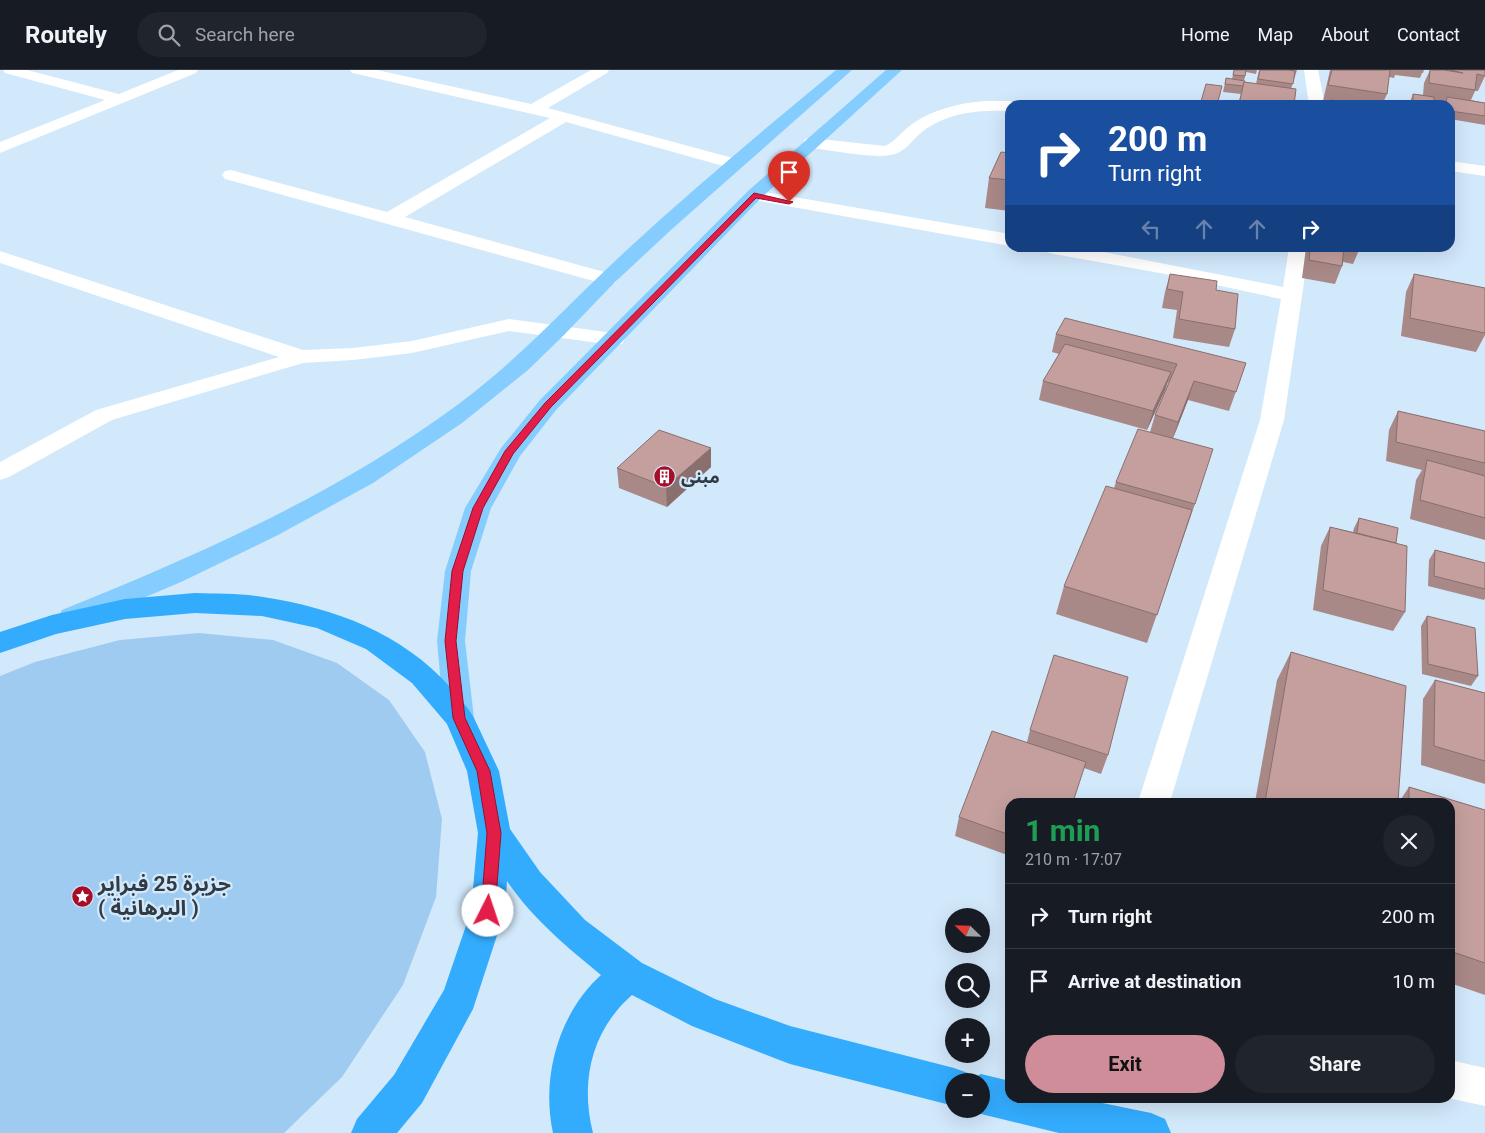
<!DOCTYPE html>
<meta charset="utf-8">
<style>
body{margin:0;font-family:Roboto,"Noto Sans Arabic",sans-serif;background:#20242c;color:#f1f3f6;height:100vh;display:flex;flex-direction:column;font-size:19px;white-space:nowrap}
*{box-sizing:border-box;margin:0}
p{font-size:16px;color:#9ea1a6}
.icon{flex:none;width:28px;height:28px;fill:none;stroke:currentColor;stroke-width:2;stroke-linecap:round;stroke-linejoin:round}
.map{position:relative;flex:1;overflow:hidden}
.panel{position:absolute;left:1005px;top:728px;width:450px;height:305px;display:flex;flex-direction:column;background:#171b24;border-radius:15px;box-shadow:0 5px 20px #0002}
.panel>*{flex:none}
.top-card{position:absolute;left:1005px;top:30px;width:450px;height:152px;border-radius:15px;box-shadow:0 5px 20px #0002;background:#1a4fa0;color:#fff;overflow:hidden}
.needle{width:32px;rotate:293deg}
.buttons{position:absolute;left:945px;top:838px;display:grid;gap:10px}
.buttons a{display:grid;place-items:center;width:45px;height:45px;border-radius:50%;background:#171b24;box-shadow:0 5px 20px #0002;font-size:25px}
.pin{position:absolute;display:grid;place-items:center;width:42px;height:42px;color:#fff;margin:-51px -21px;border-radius:50% 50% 50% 0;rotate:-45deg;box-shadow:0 0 5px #0007}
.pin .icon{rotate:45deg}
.me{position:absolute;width:55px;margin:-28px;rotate:4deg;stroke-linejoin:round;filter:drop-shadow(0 0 4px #0008)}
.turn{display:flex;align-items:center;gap:18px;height:105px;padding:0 20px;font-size:22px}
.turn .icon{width:65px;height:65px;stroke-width:2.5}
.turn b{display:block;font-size:35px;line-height:42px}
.lanes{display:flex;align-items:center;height:48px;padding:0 20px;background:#0003;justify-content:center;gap:25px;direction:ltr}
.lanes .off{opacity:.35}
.round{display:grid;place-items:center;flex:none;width:52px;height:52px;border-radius:26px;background:#20242c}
.headline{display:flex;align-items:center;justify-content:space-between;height:85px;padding:0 20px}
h1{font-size:30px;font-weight:700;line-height:38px;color:#1e9e55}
.action{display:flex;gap:10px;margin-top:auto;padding:10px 20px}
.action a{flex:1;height:58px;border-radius:30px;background:#cf8c99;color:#111;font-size:20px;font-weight:700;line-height:58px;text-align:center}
.action a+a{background:#20242c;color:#f1f3f6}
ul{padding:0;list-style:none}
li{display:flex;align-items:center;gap:15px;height:65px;padding:0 20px;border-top:1px solid #363941}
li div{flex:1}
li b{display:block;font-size:19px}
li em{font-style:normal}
header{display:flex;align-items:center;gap:30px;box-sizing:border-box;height:70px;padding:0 25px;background:#171b24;border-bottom:1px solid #363941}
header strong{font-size:24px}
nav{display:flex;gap:28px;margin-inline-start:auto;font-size:18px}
.search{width:350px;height:45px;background:#20242c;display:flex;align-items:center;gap:12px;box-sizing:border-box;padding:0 18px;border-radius:28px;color:#9ea1a6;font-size:19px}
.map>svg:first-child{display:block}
</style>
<header>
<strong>Routely</strong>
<div class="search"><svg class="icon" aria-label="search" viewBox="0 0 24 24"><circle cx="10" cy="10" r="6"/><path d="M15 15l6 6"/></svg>Search here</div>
<nav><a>Home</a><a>Map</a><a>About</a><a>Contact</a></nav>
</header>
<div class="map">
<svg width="1485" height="1063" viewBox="0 0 1485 1063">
<rect width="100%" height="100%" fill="#d2e8fb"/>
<path fill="#a0cbf0" d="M199 563 273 570 337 593 389 630 425 682 442 749 436 827 403 915 342 1007 284 1063H0V606L35 592 120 570Z"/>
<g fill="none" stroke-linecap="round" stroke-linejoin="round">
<g fill="#fff" fill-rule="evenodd">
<path d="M3 0H27L119 24 178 0H198L196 3 0 83V72L105 30 5 3Z"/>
<path d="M350 0H377L531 34 591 0H609L607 3 548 38 740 90 743 94 740 98 734 99 566 52 405 147 615 205 618 209 615 213 608 215 225 109 222 105 225 101 231 100 387 142 550 48 357 4 352 3Z"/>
<path d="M1304 0H1318L1325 35H1309Z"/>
<path d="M985 31H1010L1017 35H1010V41C979 40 948 42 922 62 913 69 907 80 895 84 876 90 832 80 811 78L805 77 803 73 805 69 811 68 885 76C896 71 902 61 912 54 934 39 959 33 985 31Z"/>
<path d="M1450 91 1485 96V106L1450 101Z"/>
<path d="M754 120 1010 164V176L748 129 745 125 748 121Z"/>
<path d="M1044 178H1083L1283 217 1289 178H1309L1284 350 1170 732H1138L1260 350 1281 229 1160 203 1054 184 1047 182Z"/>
<path d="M0 181 303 280 353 278 412 271 509 249 614 263 622 264 625 269 622 274 614 275 509 261 412 283 353 290 303 293 112 350 9 407 0 410V392L96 340 279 287 0 193Z"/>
<path d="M1450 990 1485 998V1036L1448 1028H1450Z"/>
</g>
<g fill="#85cdfe" fill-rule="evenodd">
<path d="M836 0H852L672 159 614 213 564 265 528 300 462 353 373 413 278 465 181 512 82 554 72 557 62 554 58 547 62 540C201 484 339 423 460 333 522 287 572 230 629 178 696 116 766 58 836 0Z"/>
<path d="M886 0H902L760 129 556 340 520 386 491 438 471 501 465 571 474 648 470 656 459 660 448 656 444 648 437 571 445 501 465 438 501 378 540 330 748 121Z"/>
</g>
<path fill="#33acfe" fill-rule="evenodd" d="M195 523C217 524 241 523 263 527 335 538 402 563 451 618 459 628 468 637 474 648L499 701 510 759 540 802 585 850 642 893 715 929 790 956 954 998 968 1003 970 1009 981 1004 1010 1011V1028H1078L1151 1043 1165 1049 1171 1063H1059L981 1044 969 1039H981V1011H954V1036L790 994 692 956 632 925C591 961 580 1012 593 1063H553C541 1008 558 944 601 905 567 877 532 848 507 811L505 841 473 939 422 1033 397 1063H351L357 1049 394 1005 444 920 471 841 478 763 467 701 447 654 412 613 366 579 317 558 262 546 195 543 125 549 56 564 0 583V562L52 545 125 529Z"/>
</g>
<g fill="#a98987">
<path d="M1234 0H1257L1256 4 1246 2 1244 11V12L1256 14 1259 0H1297L1291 19 1294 35H1238L1241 24 1223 22 1226 8 1232 9Z"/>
<path d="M1330 0H1424L1423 3H1422L1420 8 1395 5 1394 8 1389 7 1387 24 1382 35H1329L1330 32 1323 31Z"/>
<path d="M1430 0H1485V6L1478 21H1475L1471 30 1485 33V55L1450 49V35H1443L1445 32 1434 30V35H1410V32L1413 24 1423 25 1424 13Z"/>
<path d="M1010 83V141L985 138 989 108Z"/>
<path d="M1306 178H1360L1353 194 1343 192 1342 196 1335 214 1302 208Z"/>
<path d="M1170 204 1216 220 1235 259 1229 277 1173 268 1177 240 1162 238 1165 222Z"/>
<path d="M1414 204 1485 218V265L1476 282 1401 266 1406 222Z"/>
<path d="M1056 264 1246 293 1229 341 1188 330 1173 368 1195 434 1147 573 1056 544 1064 516 1114 418 1116 412 1150 362 1155 345 1169 312H1168L1165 320 1147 360 1039 330 1043 311 1059 284 1052 282Z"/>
<path d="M1398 341 1485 361V470L1410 449 1416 410 1422 400 1386 391 1389 360Z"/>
<path d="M711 397 667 437 619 418 617 398Z"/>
<path d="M1359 448 1396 473 1405 542 1393 561 1313 540 1321 476 1330 457 1353 462 1354 458Z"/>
<path d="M1435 480 1485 493V528L1484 530 1428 516 1429 490Z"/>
<path d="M1427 546 1478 606 1471 616 1422 604 1421 556Z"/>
<path d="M1291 582 1398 732H1255L1277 610Z"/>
<path d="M1435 610 1485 623V714L1421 695 1423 629Z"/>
<path d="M1030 660 1108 685 1101 704 1084 698 1010 732V786L955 766 959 747 1027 672Z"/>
<path d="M1409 717 1485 740V925L1450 913V732H1399Z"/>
</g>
<g fill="#896f6e">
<path d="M1171 302 1165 320 1147 360 1153 341Z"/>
<path d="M1194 311 1188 330 1172 371 1178 352Z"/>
<path d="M711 378V397L667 437 666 417Z"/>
</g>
<g fill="#c49f9d" stroke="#896f6e">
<path d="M1234 0H1246L1245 6 1233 5Z"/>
<path d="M1260 0H1289L1295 1 1293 14 1258 9Z"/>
<path d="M1332 0H1390L1387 24 1328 15Z"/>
<path d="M1430 0H1444L1463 3 1450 0H1485V6L1477 4 1475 20 1429 13Z"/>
<path d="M1226 8 1245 11 1243 16 1225 14Z"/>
<path d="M1244 12 1296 19 1294 35 1239 34Z"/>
<path d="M1206 14 1222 16 1217 35H1200Z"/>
<path d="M1413 24 1434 27V35H1413Z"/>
<path d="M1447 27 1485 33V46L1450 41V35H1446Z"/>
<path d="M1331 30 1356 34V35H1330Z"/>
<path d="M1001 82 1010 83V110L989 108Z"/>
<path d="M1310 178H1344L1342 196 1309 190Z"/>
<path d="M1170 204 1217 211 1216 220 1238 224 1235 259 1179 249 1183 222 1167 219Z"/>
<path d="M1414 204 1485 218V263L1410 248Z"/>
<path d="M1065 248 1246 293 1236 322 1194 311 1178 352 1155 345 1177 294 1056 264Z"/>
<path d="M1065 274 1171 302 1153 341 1043 311Z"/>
<path d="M1398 341 1485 361V393L1396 372Z"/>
<path d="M1138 359 1213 379 1195 434 1116 412Z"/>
<path d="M659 360 711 378 666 417 617 398Z"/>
<path d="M1427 390 1485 406V448L1420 430Z"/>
<path d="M1106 416 1192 440 1157 545 1064 516Z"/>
<path d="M1359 448 1398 458 1396 473 1357 463Z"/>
<path d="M1330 457 1407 476 1405 542 1323 520Z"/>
<path d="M1435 480 1485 493V519L1434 506Z"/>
<path d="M1427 546 1475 558 1478 606 1428 594Z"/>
<path d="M1291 582 1406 616 1398 732H1265Z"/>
<path d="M1054 585 1128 607 1108 685 1030 660Z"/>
<path d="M1435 610 1485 623V691L1434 676Z"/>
<path d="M992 661 1086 692 1073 732H1010V765L959 747Z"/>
<path d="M1409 717 1485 740V893L1450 881V732H1409Z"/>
</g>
<path fill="#e11d48" stroke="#92132f" d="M754 123 793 132 789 134 756 128 551 337 513 384 483 438 463 501 456 571 465 648 490 701 501 763 495 841 493 845 488 847 483 845 481 841 487 763 477 701 453 648 445 571 452 501 473 438 505 381 545 333Z"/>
<defs>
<symbol id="building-disc" viewBox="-11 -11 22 22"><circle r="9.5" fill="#a60d27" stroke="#d2e8fb"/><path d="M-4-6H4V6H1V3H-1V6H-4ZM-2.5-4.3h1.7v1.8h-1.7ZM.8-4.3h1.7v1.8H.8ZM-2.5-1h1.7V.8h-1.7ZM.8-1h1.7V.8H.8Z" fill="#fff"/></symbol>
<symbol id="sight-disc" viewBox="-11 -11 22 22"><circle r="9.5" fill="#a60d27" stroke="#d2e8fb"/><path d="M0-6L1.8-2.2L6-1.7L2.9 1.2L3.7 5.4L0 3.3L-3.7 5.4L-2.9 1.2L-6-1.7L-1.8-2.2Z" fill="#fff"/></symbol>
</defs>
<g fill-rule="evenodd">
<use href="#building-disc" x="652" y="394" width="25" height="25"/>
<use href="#sight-disc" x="70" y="814" width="25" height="25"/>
</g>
<g text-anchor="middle" stroke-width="4.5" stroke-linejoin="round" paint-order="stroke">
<g font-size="18" font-weight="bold" fill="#303b45" stroke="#d2e8fb" text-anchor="start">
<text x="681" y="413">مبنى</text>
</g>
<g font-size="21" font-weight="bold" fill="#303b45" stroke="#d2e8fb" text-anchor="start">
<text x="98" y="821">جزيرة 25 فبراير<tspan x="98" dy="24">( البرهانية )</tspan></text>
</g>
</g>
</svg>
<div class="buttons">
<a><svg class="needle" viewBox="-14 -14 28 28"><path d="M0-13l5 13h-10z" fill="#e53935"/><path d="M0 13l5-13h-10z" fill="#9ea1a6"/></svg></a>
<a><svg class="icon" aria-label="search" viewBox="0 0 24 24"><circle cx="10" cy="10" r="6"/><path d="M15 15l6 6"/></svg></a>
<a>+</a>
<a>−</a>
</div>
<div class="pin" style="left:789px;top:132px;background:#d93025"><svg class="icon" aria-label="arrive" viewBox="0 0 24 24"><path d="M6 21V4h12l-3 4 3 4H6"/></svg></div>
<svg class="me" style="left:488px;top:841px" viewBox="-20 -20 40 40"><circle r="19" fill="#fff"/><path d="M0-13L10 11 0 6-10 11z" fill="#e11d48"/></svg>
<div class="top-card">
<div class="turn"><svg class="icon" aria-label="right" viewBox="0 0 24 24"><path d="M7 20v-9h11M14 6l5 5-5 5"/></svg><div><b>200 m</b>Turn right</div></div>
<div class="lanes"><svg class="icon off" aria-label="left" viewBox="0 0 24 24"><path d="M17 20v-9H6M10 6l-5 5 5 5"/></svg><svg class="icon off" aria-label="ahead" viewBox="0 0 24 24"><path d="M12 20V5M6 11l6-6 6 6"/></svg><svg class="icon off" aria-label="ahead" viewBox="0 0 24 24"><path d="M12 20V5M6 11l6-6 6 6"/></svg><svg class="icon" aria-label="right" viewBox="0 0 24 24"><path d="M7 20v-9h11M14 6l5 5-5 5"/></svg></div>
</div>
<section class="panel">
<div class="headline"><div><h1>1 min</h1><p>210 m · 17:07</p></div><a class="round"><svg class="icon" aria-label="close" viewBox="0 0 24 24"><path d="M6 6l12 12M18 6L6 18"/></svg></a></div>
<ul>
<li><svg class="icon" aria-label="right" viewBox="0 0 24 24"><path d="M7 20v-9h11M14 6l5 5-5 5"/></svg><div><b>Turn right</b></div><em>200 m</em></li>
<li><svg class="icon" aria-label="arrive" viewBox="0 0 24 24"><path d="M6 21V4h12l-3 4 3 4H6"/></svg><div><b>Arrive at destination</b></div><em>10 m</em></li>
</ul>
<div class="action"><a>Exit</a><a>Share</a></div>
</section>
</div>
